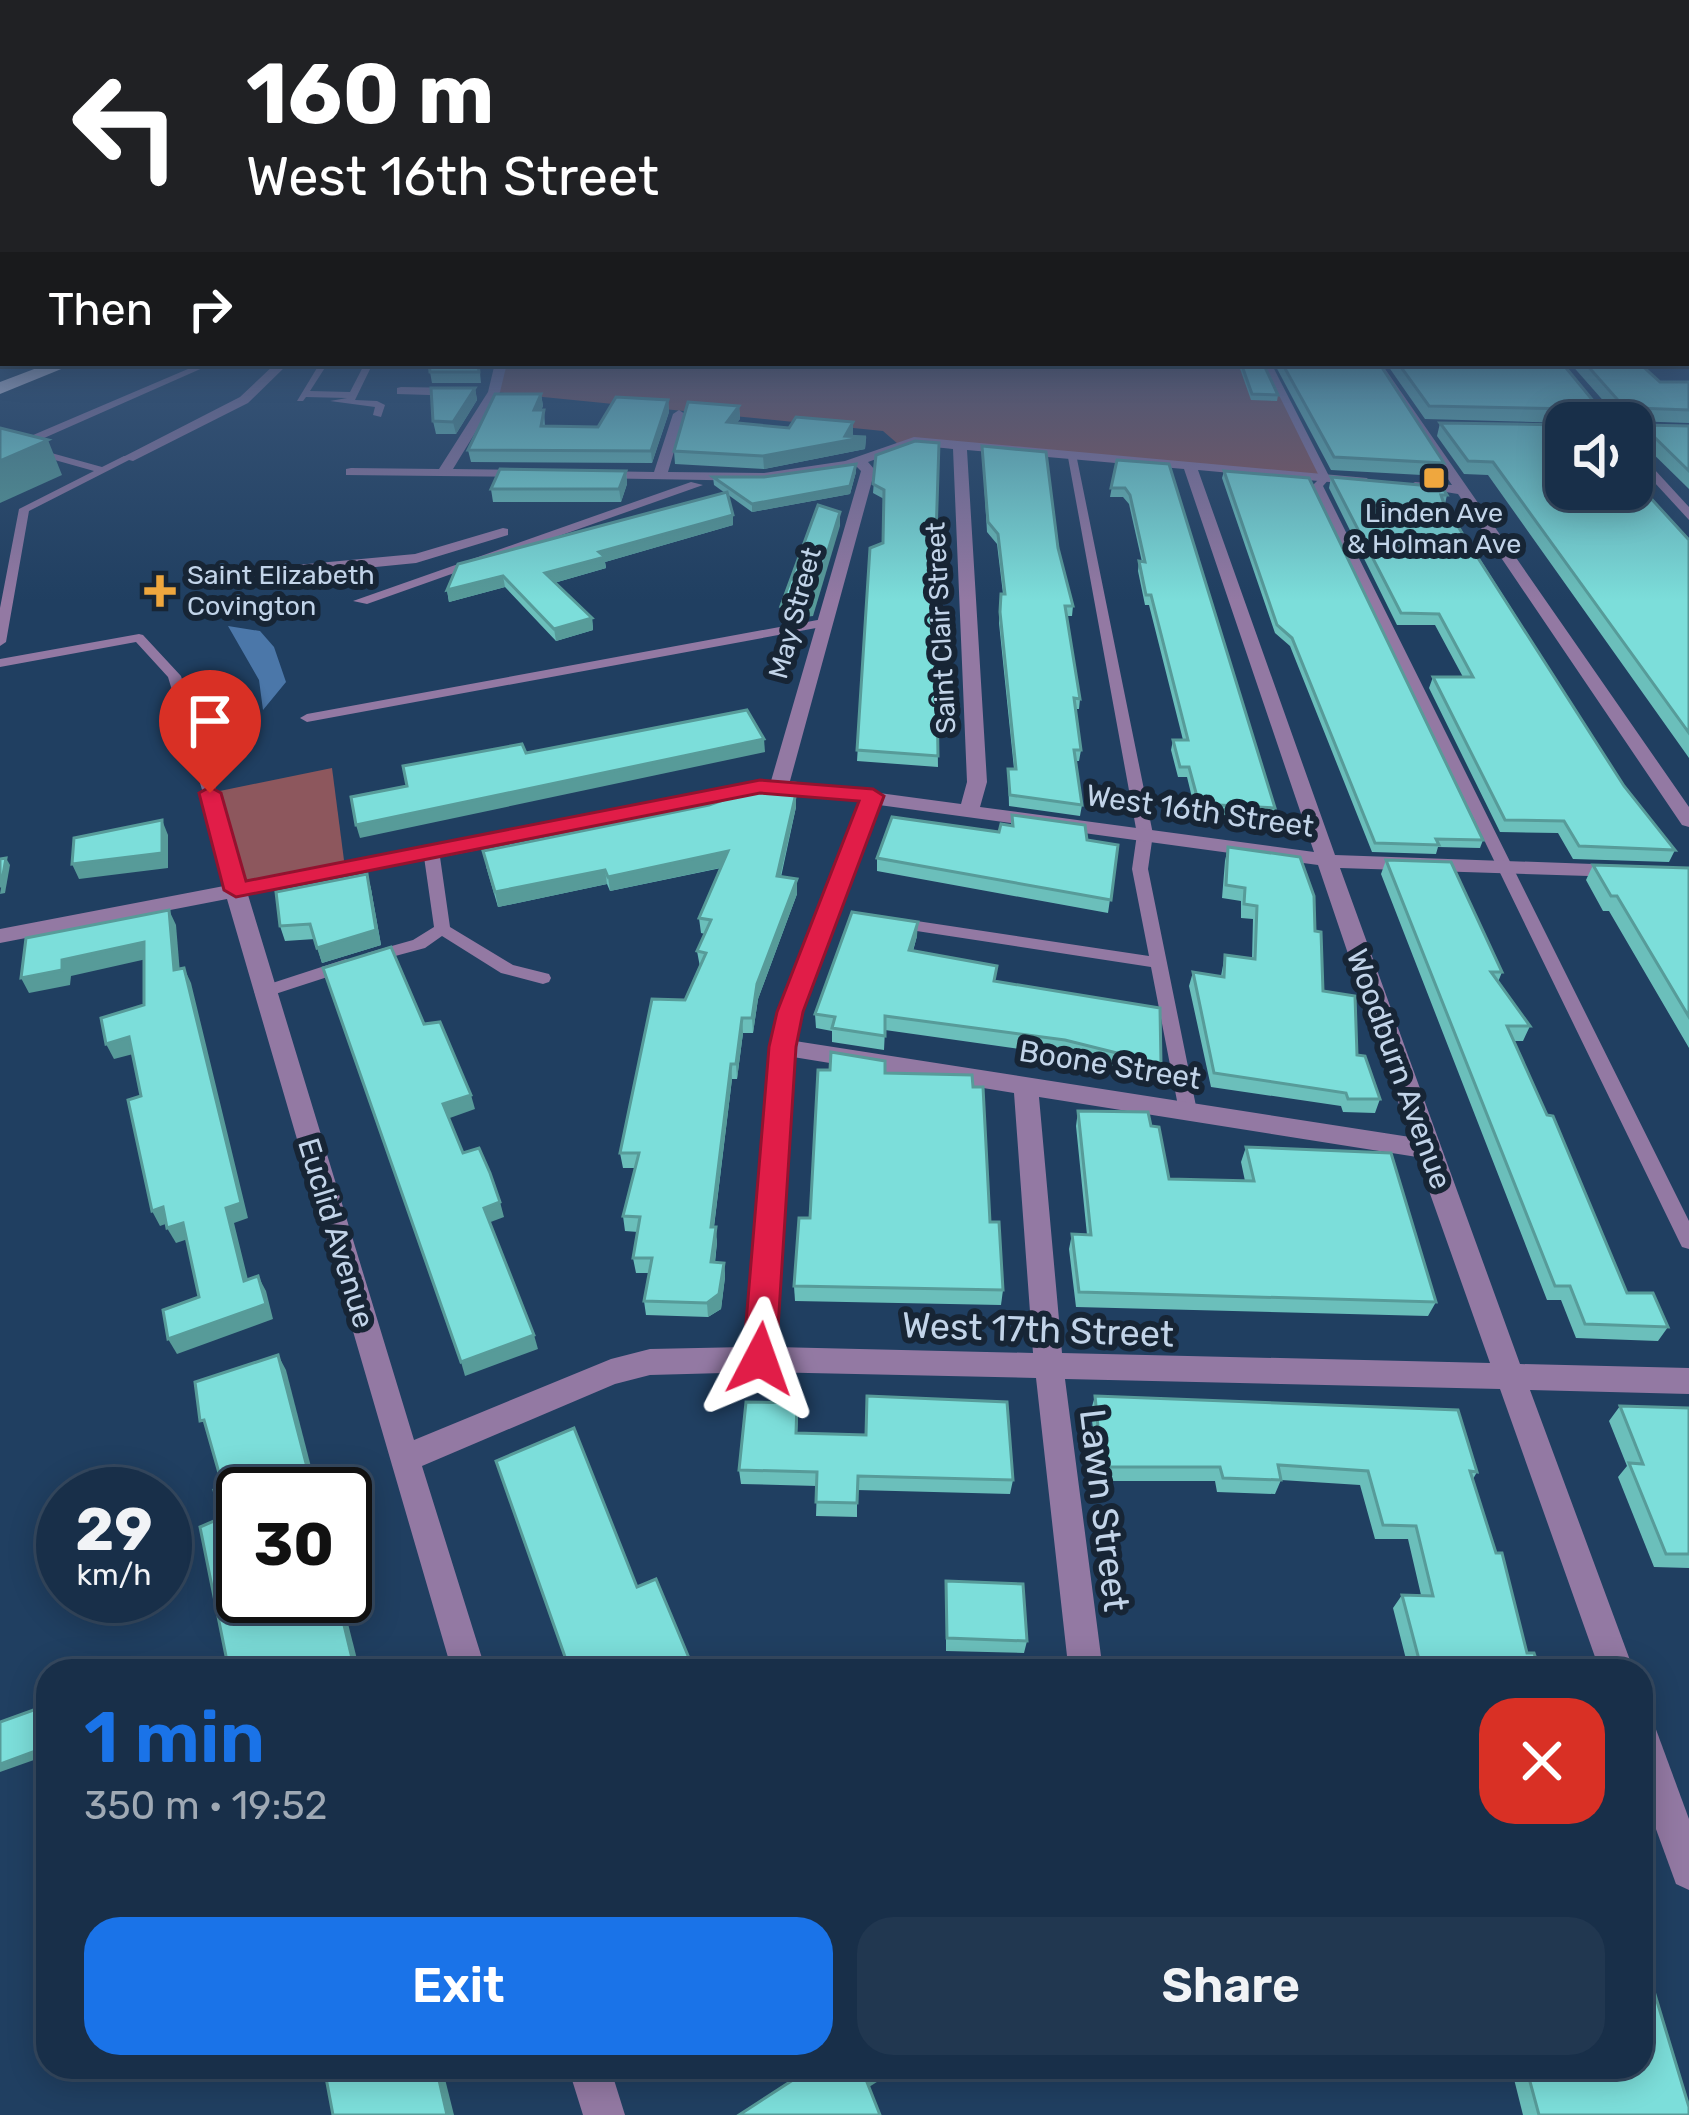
<!DOCTYPE html>
<meta charset="utf-8">
<style>
body{margin:0;font-family:Rubik,sans-serif;background:#213750;color:#f1f3f6;height:100vh;display:flex;flex-direction:column;font-size:45px;white-space:nowrap}
*{box-sizing:border-box;margin:0}
p{font-size:39px;color:#9fa9b4}
.icon{flex:none;width:66px;height:66px;fill:none;stroke:currentColor;stroke-width:2;stroke-linecap:round;stroke-linejoin:round}
.map{position:relative;flex:1;overflow:hidden}
.drawer{position:absolute;left:36px;top:1659px;width:1617px;height:420px;display:flex;flex-direction:column;background:#182f49;border-radius:36px;box-shadow:0 6px 30px #0003,0 0 0 3px #364a61}
.drawer>*{flex:none}
.guide{position:absolute;left:0px;top:0px;width:1689px;height:366px;box-shadow:0 6px 30px #0003,0 0 0 3px #364a61;background:#202124;color:#fff;overflow:hidden}
.controls{position:absolute;left:1545px;top:402px;display:grid;gap:24px}
.controls a{display:grid;place-items:center;width:108px;height:108px;border-radius:24px;background:#182f49;box-shadow:0 6px 30px #0003,0 0 0 3px #364a61;font-size:60px}
.speed{position:absolute;left:36px;top:1467px;display:flex;gap:24px;font-size:60px;font-weight:700;text-align:center}
.speed>*{display:grid;place-content:center;width:156px;height:156px;border-radius:50%;background:#182f49;box-shadow:0 6px 30px #0003,0 0 0 3px #364a61;line-height:1}
.speed small{font-size:30px;font-weight:400}
.speed .limit{border:6px solid #111;border-radius:18px;background:#fff;color:#111}
.pin{position:absolute;display:grid;place-items:center;width:102px;height:102px;color:#fff;margin:-123px -51px;border-radius:50% 50% 50% 0;rotate:-45deg;box-shadow:0 0 12px #0007}
.pin .icon{rotate:45deg}
.me{position:absolute;width:132px;margin:-66px;rotate:4deg;stroke-linejoin:round;filter:drop-shadow(0 0 9px #0008)}
.turn{display:flex;align-items:center;gap:42px;height:252px;padding:0 48px;font-size:54px}
.turn .icon{width:156px;height:156px;stroke-width:2.5}
.turn b{display:block;font-size:84px;line-height:102px}
.then{display:flex;align-items:center;height:114px;padding:0 48px;background:#0003;gap:24px;font-size:45px}
.round{display:grid;place-items:center;flex:none;width:126px;height:126px;border-radius:36px;background:#213750}
.overview{display:flex;align-items:center;justify-content:space-between;height:204px;padding:0 48px}
h1{font-size:72px;font-weight:600;line-height:90px;color:#1a73e8}
.action{display:flex;gap:24px;margin-top:auto;padding:24px 48px}
.action a{flex:1;height:138px;border-radius:36px;background:#1a73e8;color:#fff;font-size:48px;font-weight:600;line-height:138px;text-align:center}
.action a+a{background:#213750;color:#f1f3f6}
.map>svg:first-child{display:block}
</style>
<div class="map">
<svg width="1689" height="2115" viewBox="0 0 1689 2115">
<rect width="100%" height="100%" fill="#203f61"/>
<g fill="#8d575d">
<path d="M501 363H1267L1325 478 898 444 883 431 494 392Z"/>
<path d="M332 768 345 868 236 890 210 793Z"/>
</g>
<path fill="#4b77a9" d="M228 626 260 631 274 647 286 682 263 710 259 680Z"/>
<g fill="none" stroke-linecap="round" stroke-linejoin="round">
<g fill="#9379a3" fill-rule="evenodd">
<path d="M1686 361H1689V367L1622 366 1618 363Z"/>
<path d="M202 363H214L26 446 102 467 124 456 133 458 29 511 6 642 0 646V608L19 509 94 471 12 448V444Z"/>
<path d="M320 363H328L310 391 350 392 365 363H373L355 400 377 401 385 405 381 417 373 415 375 407 330 401 347 398 306 397 303 401H297Z"/>
<path d="M1263 363H1271L1330 478 1323 486 1689 1221V1249L1682 1247 1679 1241 1312 486 1320 478Z"/>
<path d="M1067 452 1076 454 1153 834 1148 869 1197 1111 1195 1116H1181L1179 1111 1151 967 897 928 889 923 897 918 1149 956 1132 869 1137 834Z"/>
<path d="M823 619 829 623 827 626 307 722 300 718 307 714Z"/>
<path d="M139 634 143 635 181 676 217 793 215 796H205L203 793 168 677 136 642 0 667V659Z"/>
<path d="M431 845 439 850 450 927 513 965 549 974 551 978 549 982 543 984 501 973 442 936 425 948 373 962 367 961 365 957 367 953 413 940 434 927 423 850Z"/>
<path d="M346 959 352 961 354 965 352 969 263 998 254 992 257 988Z"/>
</g>
<g fill="#9379a3" fill-rule="evenodd">
<path d="M276 363H289L248 403 133 461 121 458 240 397Z"/>
<path d="M495 363H507L500 392 453 469 529 470 536 474 534 477 346 475V469L351 468 439 469 488 392Z"/>
<path d="M1369 363H1381L1689 807V827L1682 825 1458 494 1408 486 1415 482 1452 485Z"/>
<path d="M401 387 462 388 468 392 462 396 397 394V388Z"/>
<path d="M679 410 685 414 668 472 764 473 845 461 914 437 1367 478 1369 481 1362 485 1198 470 1335 855 1621 865 1631 871 1621 877 1340 868 1520 1364 1689 1368V1394L1530 1390 1634 1671H1600L1500 1389 1065 1379 1101 1656 1096 1668H1072L1067 1656 1036 1378 760 1372 650 1375 615 1384 422 1466 486 1671H452L227 899 0 943V929L224 886 200 793 210 787 220 793 244 882 771 781 861 471 857 467 764 481 589 478 587 475 594 471 654 472 673 414ZM915 445 953 449 967 782 961 804 790 781 875 470 868 462ZM967 450 1184 469 1314 852 980 807 987 782ZM779 791 861 802 778 1012 770 1047 746 1347 650 1349 611 1359 414 1440 248 895ZM879 805 1318 865 1410 1137 795 1041 802 1012ZM793 1057 1014 1093 1033 1353 775 1347ZM1039 1097 1417 1157 1490 1363 1062 1353Z"/>
<path d="M1632 425 1689 426V434L1632 433Z"/>
<path d="M1632 445 1689 507V520L1632 458Z"/>
<path d="M691 482 703 485 367 604 353 601Z"/>
<path d="M503 528 508 529V535L416 563 275 577 267 572 275 567 415 554Z"/>
<path d="M1641 1719 1654 1724 1689 1819V1890L1676 1884 1641 1788Z"/>
<path d="M568 2067H610L625 2115H583Z"/>
</g>
<g fill="#efe2f7" fill-rule="evenodd">
<path d="M3 334V344L0 345V335Z"/>
<path d="M50 363H76L0 394V382Z"/>
</g>
</g>
<g fill="#6bbfbb">
<path d="M479 363 481 383H432L430 372Z"/>
<path d="M1238 363H1263L1278 395 1277 401 1251 400Z"/>
<path d="M1274 363H1379L1444 463 1440 476 1331 470Z"/>
<path d="M1386 363H1562L1604 414H1615L1570 363H1639L1660 382H1689V423L1632 421 1630 423H1569L1425 419Z"/>
<path d="M475 388 477 400 456 434H436L433 421Z"/>
<path d="M541 394 543 406 541 410H544L545 426 598 427 668 400 669 412 652 463 471 462 468 450Z"/>
<path d="M739 406 740 419 736 423 853 434 852 436 866 437 865 449 764 469 675 464 674 451Z"/>
<path d="M1440 423 1632 467 1645 482 1642 489 1689 540V758L1488 475 1464 474 1437 436Z"/>
<path d="M1642 425 1689 426V489L1637 438Z"/>
<path d="M982 446 1058 548 1073 606 1072 616H1067L1080 699 1079 709H1075L1081 750 1079 761H1076L1082 805 1080 816 1009 806 1008 769H1014L999 623 1001 594H1003L997 544 987 532Z"/>
<path d="M876 455 935 566 938 767 857 761 870 548 883 543 884 499 873 493Z"/>
<path d="M1117 460 1275 808 1272 818 1196 814 1187 777H1178L1171 750 1173 740H1183L1149 605H1145L1138 571 1139 561 1142 562 1129 504 1123 497H1110Z"/>
<path d="M856 464V472L850 494 752 512 727 494 733 525 605 562 606 568 554 583 592 618 593 630 556 641 505 587 449 602 447 590 725 493 714 485 713 477H764Z"/>
<path d="M626 471 627 484 621 502H493L491 489Z"/>
<path d="M1224 471 1483 840 1480 848 1438 847 1436 854 1372 852 1290 646 1275 633 1222 478Z"/>
<path d="M1331 477 1447 495 1445 504 1624 786 1675 850 1669 862 1573 859 1558 833 1500 832 1429 688 1433 677H1463L1435 625H1397L1329 488Z"/>
<path d="M796 807 781 877 797 879V894L758 999 753 1033H743L737 1079H732L714 1227 717 1242 715 1263H724L725 1277 721 1309 708 1317 646 1315 644 1301 649 1273H636L633 1258 638 1232 625 1231 623 1216 635 1168H623L620 1153 700 967 697 951 705 934 701 933 699 918 721 868 610 891 607 884 498 907 486 866Z"/>
<path d="M1012 815 1087 840 1118 845 1108 913 877 871V858L999 832 1011 825Z"/>
<path d="M1228 847 1315 931 1323 991 1380 1099 1375 1113 1343 1112 1341 1106 1211 1087 1189 986 1193 972 1221 976 1225 955 1252 959 1253 919 1241 918V901L1222 898 1225 861Z"/>
<path d="M1386 860 1502 972 1498 982 1530 1026 1523 1041H1513L1627 1293 1668 1327 1658 1341 1576 1338 1561 1300H1547L1381 874Z"/>
<path d="M1593 865 1689 868V1048L1609 911H1603L1586 880Z"/>
<path d="M367 874 371 889 381 945 322 963 315 939 285 941 280 926Z"/>
<path d="M917 936 913 951 996 981 1161 1064 1158 1078 1062 1055 885 1030 884 1050 832 1042V1031L816 1028 815 1014Z"/>
<path d="M885 1073 990 1222 1003 1290 1001 1305 795 1301 794 1286 810 1218Z"/>
<path d="M1078 1111 1151 1126 1169 1179 1245 1181 1241 1162 1246 1147 1436 1302 1428 1316 1076 1307 1069 1249 1072 1234 1087 1235 1076 1126Z"/>
<path d="M1095 1396 1477 1472 1473 1479 1527 1653 1540 1671H1409L1393 1608 1402 1595H1421L1408 1539H1375L1360 1485 1281 1480 1275 1494 1217 1492 1215 1481H1098L1091 1410Z"/>
<path d="M1620 1406 1689 1408V1568L1654 1567 1618 1477 1627 1466 1609 1421Z"/>
<path d="M798 1418 797 1433 1013 1480 1010 1494 857 1490V1517L816 1516 817 1486 741 1484 739 1470Z"/>
<path d="M946 1581 1027 1641 1024 1653 946 1651Z"/>
<path d="M1511 2067H1641L1689 2115H1523Z"/>
</g>
<g fill="#579b99">
<path d="M475 388 477 400 456 434 453 422Z"/>
<path d="M541 394 543 406 536 422 534 410Z"/>
<path d="M668 400 669 412 652 463 651 451Z"/>
<path d="M739 406 740 419 728 435 727 422Z"/>
<path d="M853 422V434L850 440 866 437 865 449 764 469 763 456 845 436Z"/>
<path d="M48 440 62 475 0 503V461Z"/>
<path d="M856 464V472L850 494 752 512V504Z"/>
<path d="M626 471 627 484 621 502 619 489Z"/>
<path d="M840 512V526L813 616 781 620V606Z"/>
<path d="M733 515V525L605 562 606 568 547 585 545 573 599 552Z"/>
<path d="M503 576 505 587 449 602 447 590Z"/>
<path d="M592 618 593 630 556 641 554 629Z"/>
<path d="M764 739 765 752 360 838 356 825Z"/>
<path d="M796 793V807L777 891V876Z"/>
<path d="M162 820 168 835V868L79 879 72 864Z"/>
<path d="M728 851 729 866 610 891 608 877Z"/>
<path d="M6 858 10 865 5 893 0 894Z"/>
<path d="M605 870 607 884 498 907 495 892Z"/>
<path d="M367 874 371 889 381 945 322 963 317 948Z"/>
<path d="M797 879V894L758 999 753 1033 752 1018 757 984Z"/>
<path d="M169 910 176 925 181 985 174 970Z"/>
<path d="M918 922 917 936 909 965V950Z"/>
<path d="M144 942 151 958 71 976 70 985 29 993 21 978 62 960Z"/>
<path d="M184 968 191 983 248 1218 234 1223 252 1296 244 1281 226 1208Z"/>
<path d="M742 1018 743 1033 737 1079 736 1064Z"/>
<path d="M129 1037 137 1053 114 1059 106 1044Z"/>
<path d="M731 1064 732 1079 712 1242 711 1227Z"/>
<path d="M471 1095 475 1109 447 1119 443 1104Z"/>
<path d="M500 1202 504 1217 488 1223 484 1208Z"/>
<path d="M163 1207 171 1222 160 1226 152 1211Z"/>
<path d="M183 1223 191 1238 176 1243 167 1228Z"/>
<path d="M716 1227 717 1242 713 1277 711 1262Z"/>
<path d="M724 1263 725 1277 721 1309 708 1317 707 1303Z"/>
<path d="M258 1276 266 1291 273 1319 177 1354 168 1339Z"/>
<path d="M534 1335 538 1349 465 1376 461 1362Z"/>
<path d="M278 1355 286 1370 318 1494H314Z"/>
<path d="M337 1596H341L360 1671H355Z"/>
<path d="M42 1707 48 1713V1755L0 1772V1764Z"/>
<path d="M436 2067H442L454 2115H447Z"/>
<path d="M884 2071 883 2078 866 2089 867 2082Z"/>
</g>
<g fill="#7cdeda" stroke="#579b99" stroke-width="3">
<path d="M1686 305H1689V339L1686 336Z"/>
<path d="M429 363H478L479 372H430Z"/>
<path d="M1241 363H1263L1278 395 1252 394Z"/>
<path d="M1282 363H1379L1444 463 1334 457Z"/>
<path d="M1398 363H1562L1604 414H1625V408L1585 363H1639L1660 382H1689V410L1637 408 1624 423H1571L1574 409 1429 406Z"/>
<path d="M431 388H475L453 422 433 421Z"/>
<path d="M495 394H541L534 410H544L541 426 598 427 616 397 668 400 651 451 468 450Z"/>
<path d="M688 402 739 406 727 422 789 428 796 417 853 422 845 436 866 437 763 456 674 451Z"/>
<path d="M1440 423 1566 425V489H1632V467L1645 482 1635 481 1689 540V733L1493 462 1468 461Z"/>
<path d="M1642 425 1689 426V471Z"/>
<path d="M0 428 48 440 0 461Z"/>
<path d="M915 441 939 443 935 566 938 756 857 750 870 548 883 543 884 490 873 484 876 455Z"/>
<path d="M982 446 1046 452 1058 548 1073 606H1065L1080 699 1074 698 1081 750H1074L1082 805 1010 795 1008 769H1016L1000 612 1001 594H1005L998 534 988 522Z"/>
<path d="M1117 460 1169 464 1275 808 1199 804 1189 767H1180L1173 740H1188L1151 595H1146L1139 561 1145 562 1130 495 1125 488H1111Z"/>
<path d="M856 464 850 486 752 504 713 477H764Z"/>
<path d="M500 469 626 471 619 489H491Z"/>
<path d="M1224 471 1309 478 1483 840 1436 839 1439 845 1375 843 1292 638 1277 625Z"/>
<path d="M1331 477 1442 487 1447 495H1441L1443 501 1462 533 1624 786 1675 850 1579 846 1564 821 1505 820 1433 677H1473L1439 614 1401 613Z"/>
<path d="M727 492 733 515 599 552 605 557 545 573 592 618 554 629 503 576 447 590 458 564Z"/>
<path d="M818 505 840 512 812 602 781 606Z"/>
<path d="M747 710 764 739 356 825 351 797 407 786 403 766 522 744 526 753Z"/>
<path d="M751 790 796 793 777 876 797 879 757 984 752 1018H742L736 1064H731L711 1227H716L711 1262 724 1263 719 1294 707 1303 644 1301 652 1258H633L640 1217 623 1216 639 1153H620L652 999 685 1000 706 953 697 951 711 920 699 918 728 851 608 877 605 870 495 892 483 851 709 805Z"/>
<path d="M1012 815 1085 825 1087 840 1118 845 1111 900 877 858 892 817 999 832 1001 824 1013 826Z"/>
<path d="M162 820V853L72 864 74 838Z"/>
<path d="M1228 847 1300 857 1314 896 1315 931 1321 932 1323 991 1355 996 1357 1055 1365 1056 1380 1099H1348L1346 1093 1214 1073 1193 972 1224 977 1225 955 1255 959 1257 906 1244 904 1245 888 1226 885Z"/>
<path d="M6 858 1 886H0V859Z"/>
<path d="M1386 860 1451 862 1502 972H1491L1530 1026H1507L1547 1115 1553 1116 1627 1293H1653L1668 1327 1585 1324 1570 1286H1555Z"/>
<path d="M1593 865 1689 868V1017L1617 896H1611Z"/>
<path d="M367 874 376 930 317 948 310 924 280 926 276 892Z"/>
<path d="M169 910 174 970 184 968 241 1203 226 1208 244 1281 258 1276 266 1304 168 1339 163 1310 199 1297 183 1223 167 1228 163 1207 152 1211 128 1100 141 1096 129 1037 106 1044 101 1018 144 1005V942L62 960V970L21 978 26 938Z"/>
<path d="M852 912 918 922 909 950 997 966 994 981 1160 1008 1161 1064 1065 1040 885 1016V1036L832 1028 835 1017 815 1014Z"/>
<path d="M391 947 424 1024 440 1022 471 1095 443 1104 463 1153 479 1148 490 1173 500 1202 484 1208 534 1335 461 1362 323 968Z"/>
<path d="M831 1052 885 1061V1073L972 1075 973 1087H983L990 1222H999L1003 1290 794 1286 799 1218H810L818 1070H830Z"/>
<path d="M1078 1111 1148 1112 1151 1126 1159 1127 1169 1179 1254 1181 1246 1147 1391 1153 1436 1302 1079 1292 1072 1234 1091 1235Z"/>
<path d="M278 1355 314 1494H243V1596H337L355 1671H229L200 1527 221 1518 214 1490 223 1487 204 1420 200 1421 195 1382Z"/>
<path d="M867 1396 1007 1402 1013 1480 858 1476 857 1503 816 1502 817 1472 739 1470 746 1402 797 1403 796 1433 866 1435Z"/>
<path d="M1095 1396 1458 1410 1477 1472 1470 1471 1496 1553H1502L1527 1653H1534L1540 1671H1422L1402 1595 1433 1596 1416 1526 1383 1525 1368 1471 1278 1465 1281 1480 1223 1478 1220 1467H1102Z"/>
<path d="M1620 1406 1689 1408V1554H1666L1629 1463 1643 1464Z"/>
<path d="M574 1428 637 1587 656 1579 694 1670 692 1671H570L496 1461Z"/>
<path d="M946 1581 1023 1584 1027 1641 947 1638Z"/>
<path d="M42 1707 41 1749 0 1764V1722Z"/>
<path d="M1641 1979 1643 1987 1653 1988 1689 2107V2115H1539L1526 2067H1641Z"/>
<path d="M324 2067H436L447 2115H333Z"/>
<path d="M813 2067H882L884 2071 867 2082 880 2115H739Z"/>
</g>
<linearGradient id="sky" x2="0" y2="1"><stop stop-color="#122335"/><stop offset="0.51" stop-color="#3c587b"/><stop offset="1" stop-color="#3c587b" stop-opacity="0"/></linearGradient>
<rect width="1689" height="601" fill="url(#sky)"/>
<path fill="#e11d48" stroke="#92132f" stroke-width="3" d="M760 780 873 789 884 796 803 1012 796 1047 776 1359 771 1369H748L743 1359 769 1047 777 1012 859 801 760 793 236 897 224 890 199 793 210 787 221 793 246 881Z"/>
<g fill="#efa73e" stroke="#172535" stroke-width="4.5">
<rect x="1422" y="466" width="24" height="24" rx="6"/>
<path d="M154 573h12v12h12v12h-12v12h-12v-12h-12v-12h12z"/>
</g>
<g text-anchor="middle" stroke-width="12" stroke-linejoin="round" paint-order="stroke">
<g font-size="27" fill="#c2d4e9" stroke="#172535">
<text x="1434" y="522">Linden Ave<tspan x="1434" dy="31">&amp; Holman Ave</tspan></text>
<text x="187" y="584" text-anchor="start">Saint Elizabeth<tspan x="187" dy="31">Covington</tspan></text>
</g>
<g font-size="27" fill="#c2d4e9" stroke="#172535">
<text transform="translate(795 613) rotate(-75)" y="9">May Street</text>
<text transform="translate(941 628) rotate(-93)" y="9">Saint Clair Street</text>
</g>
<g font-size="30" fill="#c2d4e9" stroke="#172535">
<text transform="translate(1200 811) rotate(8)" y="10">West 16th Street</text>
<text transform="translate(1110 1065) rotate(9)" y="10">Boone Street</text>
<text transform="translate(1399 1069) rotate(70)" y="10">Woodburn Avenue</text>
<text transform="translate(336 1233) rotate(73)" y="10">Euclid Avenue</text>
</g>
<g font-size="36" fill="#c2d4e9" stroke="#172535">
<text transform="translate(1038 1329) rotate(2)" y="13">West 17th Street</text>
<text transform="translate(1105 1510) rotate(83)" y="13">Lawn Street</text>
</g>
</g>
</svg>
<div class="controls">
<a><svg class="icon" aria-label="sound" viewBox="0 0 24 24"><path d="M4 9h4l5-4v14l-5-4H4zM17 9q2 3 0 6"/></svg></a>
</div>
<div class="speed"><div>29<small>km/h</small></div><div class="limit">30</div></div>
<div class="pin" style="left:210px;top:793px;background:#d93025"><svg class="icon" aria-label="arrive" viewBox="0 0 24 24"><path d="M6 21V4h12l-3 4 3 4H6"/></svg></div>
<svg class="me" style="left:760px;top:1359px" viewBox="-20 -20 40 40"><path d="M0-17L14 15 0 8-14 15z" fill="#e11d48" stroke="#fff" stroke-width="4"/></svg>
<div class="guide">
<div class="turn"><svg class="icon" aria-label="left" viewBox="0 0 24 24"><path d="M17 20v-9H6M10 6l-5 5 5 5"/></svg><div><b>160 m</b>West 16th Street</div></div>
<div class="then">Then<svg class="icon" aria-label="right" viewBox="0 0 24 24"><path d="M7 20v-9h11M14 6l5 5-5 5"/></svg></div>
</div>
<section class="drawer">
<div class="overview"><div><h1>1 min</h1><p>350 m · 19:52</p></div><a class="round" style="background:#d93025;color:#fff"><svg class="icon" aria-label="close" viewBox="0 0 24 24"><path d="M6 6l12 12M18 6L6 18"/></svg></a></div>
<div class="action"><a>Exit</a><a>Share</a></div>
</section>
</div>
